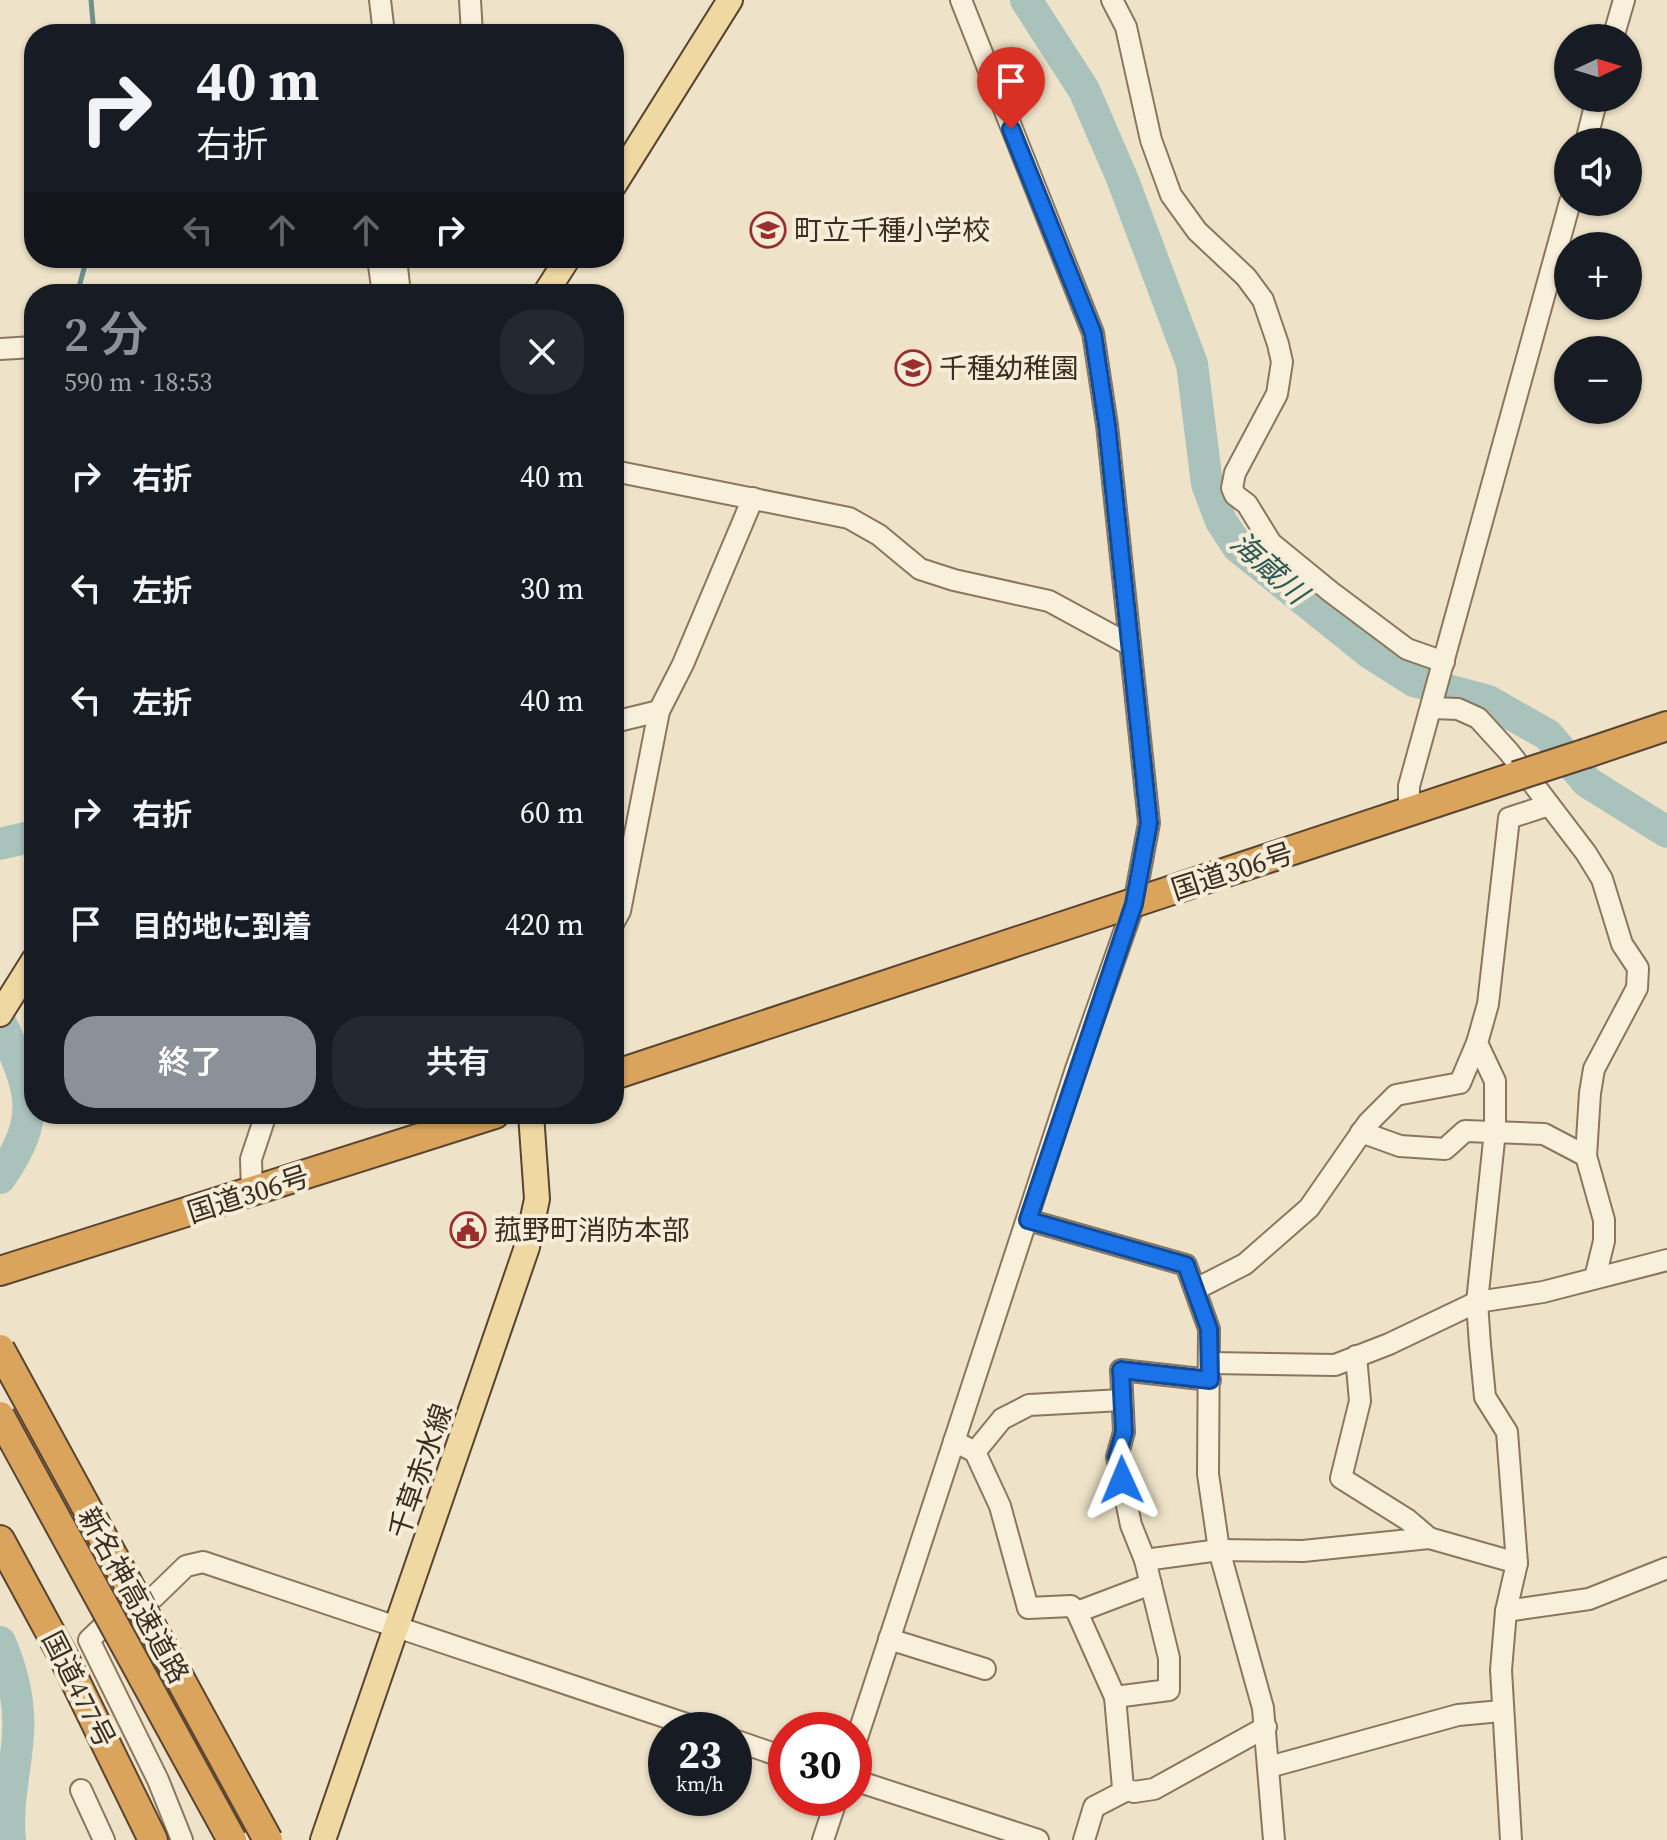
<!DOCTYPE html>
<html lang="ja">
<meta charset="utf-8">
<style>
body{margin:0;font-family:"Source Serif 4","Noto Sans JP",serif;background:#242831;color:#f1f3f6;height:100vh;display:flex;flex-direction:column;font-size:30px;white-space:nowrap}
*{box-sizing:border-box;margin:0}
p{font-size:26px;color:#9ea1a6}
.icon{flex:none;width:44px;height:44px;fill:none;stroke:currentColor;stroke-width:2;stroke-linecap:round;stroke-linejoin:round}
.map{position:relative;flex:1;overflow:hidden}
.details{position:absolute;left:24px;top:284px;width:600px;height:840px;display:flex;flex-direction:column;background:#171b24;border-radius:32px;box-shadow:0 2px 6px #0004}
.details>*{flex:none}
.banner{position:absolute;left:24px;top:24px;width:600px;height:244px;border-radius:32px;box-shadow:0 2px 6px #0004;background:#171b24;color:#f1f3f6;overflow:hidden}
.needle{width:52px;rotate:86deg}
.controls{position:absolute;left:1554px;top:24px;display:grid;gap:16px}
.controls a{display:grid;place-items:center;width:88px;height:88px;border-radius:50%;background:#171b24;box-shadow:0 2px 6px #0004;font-size:40px}
.speed{position:absolute;left:648px;top:1712px;display:flex;gap:16px;font-size:40px;font-weight:700;text-align:center}
.speed>*{display:grid;place-content:center;width:104px;height:104px;border-radius:50%;background:#171b24;box-shadow:0 2px 6px #0004;line-height:1}
.speed small{font-size:20px;font-weight:400}
.speed .limit{border:12px solid #d22;background:#fff;color:#111}
.pin{position:absolute;display:grid;place-items:center;width:68px;height:68px;color:#fff;margin:-82px -34px;border-radius:50% 50% 50% 0;rotate:-45deg;box-shadow:0 0 8px #0007}
.pin .icon{rotate:45deg}
.me{position:absolute;width:88px;margin:-44px;rotate:359deg;stroke-linejoin:round;filter:drop-shadow(0 0 6px #0008)}
.turn{display:flex;align-items:center;gap:28px;height:168px;padding:0 40px;font-size:36px}
.turn .icon{width:104px;height:104px;stroke-width:2.5}
.turn b{display:block;font-size:56px;line-height:68px}
.lanes{display:flex;align-items:center;height:76px;padding:0 40px;background:#0003;justify-content:center;gap:40px;direction:ltr}
.lanes .off{opacity:.35}
.round{display:grid;place-items:center;flex:none;width:84px;height:84px;border-radius:32px;background:#242831}
.overview{display:flex;align-items:center;justify-content:space-between;height:136px;padding:0 40px}
h1{font-size:48px;font-weight:600;line-height:60px;color:#8c9099}
.button{display:flex;gap:16px;margin-top:auto;padding:16px 40px}
.button a{flex:1;height:92px;border-radius:32px;background:#8c9099;color:#fff;font-size:32px;font-weight:600;line-height:92px;text-align:center}
.button a+a{background:#242831;color:#f1f3f6}
ul{padding:0;list-style:none}
li{display:flex;align-items:center;gap:24px;height:112px;padding:0 40px}
li div{flex:1}
li b{display:block;font-size:30px}
li em{font-style:normal}
.map>svg:first-child{display:block}
</style>
<div class="map">
<svg width="1667" height="1840" viewBox="0 0 1667 1840">
<rect width="100%" height="100%" fill="#eee3c9"/>
<g fill="none" stroke-linecap="round" stroke-linejoin="round">
<g stroke="#709189" stroke-width="5">
<path d="M91 0 94 34"/>
<path d="M77 294 87 258"/>
</g>
<g stroke="#a9c2bb" stroke-width="32">
<path d="M1026 0 1084 90 1122 178 1192 364 1207 484 1221 521 1238 547 1370 653 1414 681 1488 701 1548 735 1587 782 1667 832"/>
<path d="M0 844 34 836"/>
<path d="M0 1021C30 1087 45 1114 0 1178"/>
<path d="M0 1642C12 1670 20 1703 18 1734 16 1770 6 1803 10 1840"/>
</g>
<defs>
<g id="minor">
<path d="M380 0 384 34"/>
<path d="M470 0 472 34"/>
<path d="M1112 0 1126 27 1151 140 1171 195 1197 231 1246 277 1263 300 1278 344 1282 362 1277 394 1235 473 1232 488 1235 495 1247 504 1271 543 1331 592 1407 649 1444 662"/>
<path d="M1613 38 1624 0"/>
<path d="M1586 142 1597 98"/>
<path d="M378 258 383 294"/>
<path d="M396 258 400 294"/>
<path d="M0 349 34 347"/>
<path d="M614 471 849 518 879 535 920 569 954 580 1049 601 1130 645"/>
<path d="M1432 708 1458 709 1478 718 1509 752 1586 853 1602 879 1622 944 1638 968 1637 988 1594 1069 1590 1093 1586 1156 1604 1220V1241L1595 1278"/>
<path d="M614 722 659 711"/>
<path d="M1409 812V786L1570 202"/>
<path d="M614 922 620 911 659 711 683 664 753 498"/>
<path d="M1361 1132 1400 1146 1445 1149 1465 1131 1544 1134 1586 1156"/>
<path d="M252 1194 251 1159 266 1114"/>
<path d="M1028 1220 1186 1265 1209 1329 1208 1474 1219 1550 1263 1708 1274 1840"/>
<path d="M1196 1289 1245 1264 1309 1208 1368 1123 1396 1095 1460 1083 1477 1043"/>
<path d="M1356 1356 1360 1401 1341 1478 1408 1520 1429 1538"/>
<path d="M1211 1363 1335 1365 1389 1344 1477 1302 1543 1292 1667 1260"/>
<path d="M1210 1380 1121 1370 1124 1432 1117 1457 1131 1525 1145 1560 1219 1550 1303 1551 1429 1538 1517 1563"/>
<path d="M954 1441 975 1452 1000 1506 1028 1608 1071 1606 1077 1612 1115 1697 1123 1788 1134 1792 1154 1789 1266 1727"/>
<path d="M975 1452 1002 1419 1029 1405 1122 1400"/>
<path d="M1506 1611 1589 1599 1667 1568"/>
<path d="M1077 1612 1151 1584"/>
<path d="M889 1639 985 1669"/>
<path d="M1115 1697 1169 1690V1658L1145 1560"/>
<path d="M734 1740 786 1758"/>
<path d="M854 1747 1076 1069 1134 904 1149 823 1107 425 1093 333 961 0"/>
<path d="M1269 1767 1458 1715 1501 1711"/>
<path d="M854 1780 1038 1840"/>
<path d="M81 1790 104 1840"/>
<path d="M182 1840 158 1780 89 1640 114 1616 154 1597 186 1566 203 1562 704 1730"/>
<path d="M823 1840 837 1798"/>
<path d="M1084 1840 1094 1807 1127 1790"/>
<path d="M1511 1840 1501 1670 1506 1611 1517 1563 1507 1432 1485 1397 1480 1345 1477 1302 1495 1131V1081L1477 1043 1488 1004 1509 818 1549 805"/>
</g>
<g id="major">
<path d="M614 185 730 0"/>
<path d="M545 294 568 258"/>
<path d="M0 1014 34 960"/>
<path d="M323 1840 527 1247 537 1199 531 1114"/>
</g>
<g id="highway">
<path d="M1587 753 1667 726"/>
<path d="M614 1075 1516 776"/>
<path d="M0 1271 495 1114"/>
<path d="M0 1540 62 1654 153 1840"/>
</g>
</defs>
<use href="#minor" stroke="#8a765d" stroke-width="24"/>
<use href="#major" stroke="#584431" stroke-width="28"/>
<use href="#highway" stroke="#584431" stroke-width="32"/>
<use href="#minor" stroke="#f9f0dc" stroke-width="20"/>
<use href="#major" stroke="#f0d8a2" stroke-width="24"/>
<use href="#highway" stroke="#daa45c" stroke-width="28"/>
<defs>
<g id="highway-bridge">
<path d="M1516 776 1587 753"/>
<path d="M0 1349 268 1840"/>
<path d="M0 1416 232 1840"/>
</g>
</defs>
<use href="#highway-bridge" stroke="#584431" stroke-width="32" stroke-linecap="butt"/>
<use href="#highway-bridge" stroke="#daa45c" stroke-width="28"/>
</g>
<g fill="none" stroke-linecap="round" stroke-linejoin="round">
<defs>
<path id="route" d="M1011 129 1093 333 1107 425 1149 823 1134 904 1028 1220 1186 1265 1209 1329 1210 1380 1121 1370 1124 1432 1117 1457 1122 1480"/>
</defs>
<use href="#route" stroke="#114b97" stroke-width="20"/>
<use href="#route" stroke="#1a73e8" stroke-width="14"/>
</g>
<defs>
<symbol id="school-ring" viewBox="-11 -11 22 22"><circle r="9.5" fill="#f6edd8" stroke="#982f2e" stroke-width="1.5"/><path d="M0-5L7-2L0 1L-7-2ZM-4 1L0 2.5L4 1V4Q0 6-4 4Z" fill="#982f2e"/></symbol>
<symbol id="civic-ring" viewBox="-11 -11 22 22"><circle r="9.5" fill="#f6edd8" stroke="#982f2e" stroke-width="1.5"/><path d="M-.6-6.5H3V-4.5H.6V-3L4-1V1h2V6H-6V1h2V-1L-.6-3ZM-1.2 2.5V6h2.4V2.5Z" fill="#982f2e"/></symbol>
</defs>
<g fill-rule="evenodd">
<use href="#school-ring" x="748" y="210" width="40" height="40"/>
<use href="#school-ring" x="893" y="348" width="40" height="40"/>
<use href="#civic-ring" x="448" y="1210" width="40" height="40"/>
</g>
<g text-anchor="middle" stroke-width="8" stroke-linejoin="round" paint-order="stroke">
<g font-size="28" fill="#3b2e21" stroke="#f6edd8" text-anchor="start">
<text x="794" y="240">町立千種小学校</text>
<text x="939" y="378">千種幼稚園</text>
<text x="494" y="1240">菰野町消防本部</text>
</g>
<g font-size="28" fill="#3b2e21" stroke="#f6edd8">
<text transform="translate(1232 871) rotate(-18)" y="10">国道306号</text>
<text transform="translate(248 1194) rotate(-18)" y="10">国道306号</text>
<text transform="translate(420 1471) rotate(-71)" y="10">千草赤水線</text>
<text transform="translate(134 1595) rotate(61)" y="10">新名神高速道路</text>
<text transform="translate(79 1689) rotate(63)" y="10">国道477号</text>
</g>
<g font-size="30" font-style="italic" fill="#305a58" stroke="#f6edd8">
<text transform="translate(1269 568) rotate(42)" y="10">海蔵川</text>
</g>
</g>
</svg>
<div class="controls">
<a><svg class="needle" viewBox="-14 -14 28 28"><path d="M0-13l5 13h-10z" fill="#e53935"/><path d="M0 13l5-13h-10z" fill="#9ea1a6"/></svg></a>
<a><svg class="icon" aria-label="sound" viewBox="0 0 24 24"><path d="M4 9h4l5-4v14l-5-4H4zM17 9q2 3 0 6"/></svg></a>
<a>+</a>
<a>−</a>
</div>
<div class="speed"><div>23<small>km/h</small></div><div class="limit">30</div></div>
<div class="pin" style="left:1011px;top:129px;background:#d93025"><svg class="icon" aria-label="arrive" viewBox="0 0 24 24"><path d="M6 21V4h12l-3 4 3 4H6"/></svg></div>
<svg class="me" style="left:1122px;top:1480px" viewBox="-20 -20 40 40"><path d="M0-17L14 15 0 8-14 15z" fill="#1a73e8" stroke="#fff" stroke-width="4"/></svg>
<div class="banner">
<div class="turn"><svg class="icon" aria-label="right" viewBox="0 0 24 24"><path d="M7 20v-9h11M14 6l5 5-5 5"/></svg><div><b>40 m</b>右折</div></div>
<div class="lanes"><svg class="icon off" aria-label="left" viewBox="0 0 24 24"><path d="M17 20v-9H6M10 6l-5 5 5 5"/></svg><svg class="icon off" aria-label="ahead" viewBox="0 0 24 24"><path d="M12 20V5M6 11l6-6 6 6"/></svg><svg class="icon off" aria-label="ahead" viewBox="0 0 24 24"><path d="M12 20V5M6 11l6-6 6 6"/></svg><svg class="icon" aria-label="right" viewBox="0 0 24 24"><path d="M7 20v-9h11M14 6l5 5-5 5"/></svg></div>
</div>
<section class="details">
<div class="overview"><div><h1>2 分</h1><p>590 m · 18:53</p></div><a class="round"><svg class="icon" aria-label="close" viewBox="0 0 24 24"><path d="M6 6l12 12M18 6L6 18"/></svg></a></div>
<ul>
<li><svg class="icon" aria-label="right" viewBox="0 0 24 24"><path d="M7 20v-9h11M14 6l5 5-5 5"/></svg><div><b>右折</b></div><em>40 m</em></li>
<li><svg class="icon" aria-label="left" viewBox="0 0 24 24"><path d="M17 20v-9H6M10 6l-5 5 5 5"/></svg><div><b>左折</b></div><em>30 m</em></li>
<li><svg class="icon" aria-label="left" viewBox="0 0 24 24"><path d="M17 20v-9H6M10 6l-5 5 5 5"/></svg><div><b>左折</b></div><em>40 m</em></li>
<li><svg class="icon" aria-label="right" viewBox="0 0 24 24"><path d="M7 20v-9h11M14 6l5 5-5 5"/></svg><div><b>右折</b></div><em>60 m</em></li>
<li><svg class="icon" aria-label="arrive" viewBox="0 0 24 24"><path d="M6 21V4h12l-3 4 3 4H6"/></svg><div><b>目的地に到着</b></div><em>420 m</em></li>
</ul>
<div class="button"><a>終了</a><a>共有</a></div>
</section>
</div>
